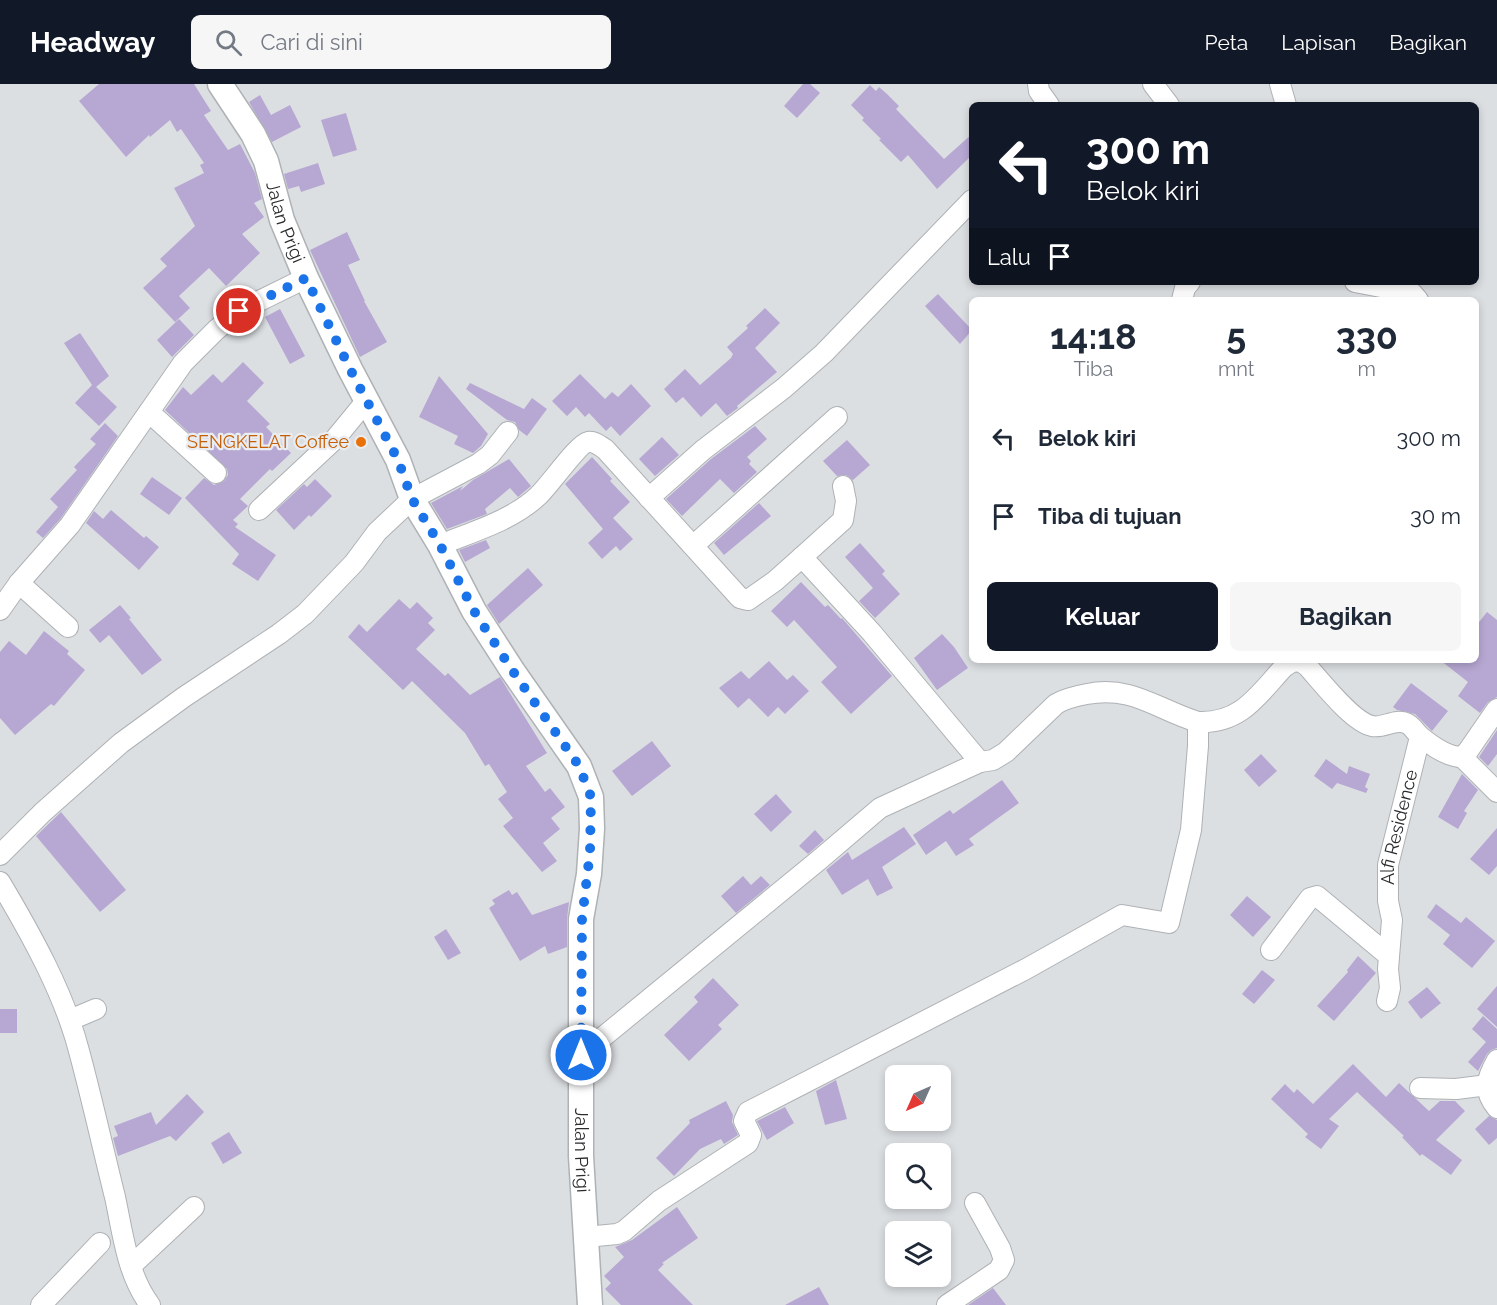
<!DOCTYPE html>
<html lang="id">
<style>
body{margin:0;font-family:Raleway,sans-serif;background:#f6f6f7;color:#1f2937;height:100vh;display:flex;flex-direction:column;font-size:22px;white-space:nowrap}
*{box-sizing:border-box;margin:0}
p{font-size:20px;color:#747a83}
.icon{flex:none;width:33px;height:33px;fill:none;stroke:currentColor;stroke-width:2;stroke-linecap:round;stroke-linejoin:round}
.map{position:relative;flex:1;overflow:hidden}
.drawer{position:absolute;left:969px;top:213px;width:510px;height:366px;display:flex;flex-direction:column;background:#fff;border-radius:9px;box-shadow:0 3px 9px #0003}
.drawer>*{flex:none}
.banner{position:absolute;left:969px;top:18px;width:510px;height:183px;border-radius:9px;box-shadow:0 3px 9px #0003;background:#111827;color:#fff;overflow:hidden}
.needle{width:39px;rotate:225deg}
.fabs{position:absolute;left:885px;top:981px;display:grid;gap:12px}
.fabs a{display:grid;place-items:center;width:66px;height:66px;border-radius:9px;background:#fff;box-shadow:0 3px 9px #0003;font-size:30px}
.pin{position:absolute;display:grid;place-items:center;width:51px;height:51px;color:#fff;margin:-26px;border:3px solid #fff;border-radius:50%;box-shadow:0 2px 6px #0007}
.me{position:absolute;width:66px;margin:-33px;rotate:0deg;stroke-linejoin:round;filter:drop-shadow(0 0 4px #0008)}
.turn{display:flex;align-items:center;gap:21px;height:126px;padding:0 18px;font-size:27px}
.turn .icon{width:78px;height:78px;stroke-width:2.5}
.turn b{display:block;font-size:42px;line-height:51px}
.then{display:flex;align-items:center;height:57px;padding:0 18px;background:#0003;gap:12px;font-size:22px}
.eta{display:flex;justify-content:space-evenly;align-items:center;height:102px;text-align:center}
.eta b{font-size:36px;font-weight:700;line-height:42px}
.cta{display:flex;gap:12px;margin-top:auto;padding:12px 18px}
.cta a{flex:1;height:69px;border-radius:9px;background:#111827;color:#fff;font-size:24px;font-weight:700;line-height:69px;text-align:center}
.cta a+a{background:#f6f6f7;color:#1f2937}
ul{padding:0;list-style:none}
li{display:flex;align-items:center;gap:18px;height:78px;padding:0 18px}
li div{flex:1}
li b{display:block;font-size:22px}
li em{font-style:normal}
header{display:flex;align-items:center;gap:36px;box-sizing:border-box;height:84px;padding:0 30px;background:#111827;color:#fff}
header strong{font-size:28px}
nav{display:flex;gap:33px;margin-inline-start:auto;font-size:21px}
.search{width:420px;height:54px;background:#f6f6f7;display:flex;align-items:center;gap:15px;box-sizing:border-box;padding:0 21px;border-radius:9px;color:#747a83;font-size:22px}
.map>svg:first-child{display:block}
</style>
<header>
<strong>Headway</strong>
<div class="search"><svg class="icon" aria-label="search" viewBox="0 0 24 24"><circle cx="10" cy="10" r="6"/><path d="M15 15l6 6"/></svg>Cari di sini</div>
<nav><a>Peta</a><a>Lapisan</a><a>Bagikan</a></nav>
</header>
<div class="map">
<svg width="1497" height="1221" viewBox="0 0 1497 1221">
<rect width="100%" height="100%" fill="#dcdfe2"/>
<g fill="#b7a8d3">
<path d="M99 0H194L211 27 204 31 228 66 240 60 255 89 262 115 254 119 264 133 242 150 260 169 226 202 209 184 179 212 190 224 175 238 143 204 167 182 160 175 195 142 174 104 204 89 200 81 204 79 181 45 177 48 170 36 150 53 149 51 126 73 79 17Z"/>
<path d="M803 0H810L820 9 797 34 784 22Z"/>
<path d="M870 1 876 7 879 3 887 10 899 22 896 25 944 75 972 50V71L937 105 908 71 901 78 879 56 881 55 862 36 864 34 851 21Z"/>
<path d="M260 11 271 31 290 21 301 43 272 58 249 18Z"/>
<path d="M346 29 357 66 333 73 321 36Z"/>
<path d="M318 79 325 100 301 108 299 102 288 105 284 90Z"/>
<path d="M347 148 360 176 348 181 365 217H364L387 258 360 273 310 166Z"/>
<path d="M938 210 972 246 960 260 925 222Z"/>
<path d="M765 224 780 239 755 264 777 288 737 322 738 324 727 332 716 319 701 333 683 313 676 319 664 305 685 285 700 301 731 274 733 270 727 263 748 244 746 242Z"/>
<path d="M280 225 305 272 290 280 265 233Z"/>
<path d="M179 235 194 251 172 273 157 256Z"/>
<path d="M80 249 109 292 96 303 117 323 99 342 75 319 92 301 64 259Z"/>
<path d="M243 278 264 299 247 317 270 340 266 343 291 369 272 387 270 385 240 415 248 422 233 436 238 440 235 443 276 471 258 497 232 480 239 470 185 414 204 394 214 401 224 397 228 391 227 385 165 326 183 303 191 311 213 290 222 299Z"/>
<path d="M580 290 605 315 612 308 618 313 631 300 651 322 620 352 611 342 606 347 589 329 585 333 576 323 567 332 552 317Z"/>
<path d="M439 292 488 350 481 362 473 369 454 360 458 352 419 333Z"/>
<path d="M470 299 524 325 532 314 547 325 527 352 519 346 515 338 507 336 466 305Z"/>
<path d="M105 339 118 352 61 434 43 454 36 448 58 423 50 415 77 386 74 383 96 360 90 355Z"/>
<path d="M755 342 767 355 747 373 751 377 749 380 757 388 734 409 720 395 682 432 666 415 711 375Z"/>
<path d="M662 353 679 371 655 392 639 375Z"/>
<path d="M847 356 870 381 853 396 846 391 837 392 823 377Z"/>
<path d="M592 373 612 395 610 397 630 418 613 434 633 455 620 467 616 462 602 475 588 459 603 445 565 400Z"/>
<path d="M509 375 531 402 518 413 510 404 485 425 487 430 447 445 431 419 463 402 460 407 473 396Z"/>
<path d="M152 393 182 414 169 431 140 410Z"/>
<path d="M315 395 332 412 311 433 309 431 294 446 276 426 304 400 307 403Z"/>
<path d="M759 419 771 432 724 471 714 459Z"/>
<path d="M111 426 144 454 146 452 159 463 139 486 86 439 94 427 103 435Z"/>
<path d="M486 456 490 464 465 478 459 466Z"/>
<path d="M860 459 885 487 882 490 900 510 875 534 859 517 873 504 845 473Z"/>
<path d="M528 484 543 501 499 540 487 521Z"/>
<path d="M801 498 825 523 828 521 841 535 842 534 892 592 851 630 821 598 837 583 794 536 787 543 771 527Z"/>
<path d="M399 515 410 525 417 518 433 534 428 539 435 546 416 565 445 592 448 589 470 611 500 593 547 669 526 682 545 708 550 704 565 723 551 734 560 745 543 759 557 777 542 788 503 742 513 734 498 715 507 708 489 680 485 682 465 649 412 597 403 606 348 553 359 540 367 548Z"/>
<path d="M120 521 131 534 129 535 162 576 142 591 109 551 100 559 89 546Z"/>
<path d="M1487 528 1497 536V613L1488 618 1480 629 1458 612 1468 598 1440 576H1476V542Z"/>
<path d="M44 547 69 567 67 570 85 586 54 622 51 620 15 651 0 634V568L9 557 26 571Z"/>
<path d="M942 550 954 563 968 584 937 606 914 574Z"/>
<path d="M769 577 787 596 793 591 809 607 785 630 778 623 768 633 749 614 738 624 719 604 741 587 749 595Z"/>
<path d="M1411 599 1448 627 1432 647 1415 630 1397 626 1393 623Z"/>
<path d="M1497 646V670L1488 682 1479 673Z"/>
<path d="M652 657 671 682 632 712 612 687Z"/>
<path d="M1261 670 1277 687 1259 703 1244 686Z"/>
<path d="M1326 675 1347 690 1349 682 1370 690 1365 703 1368 705 1366 709 1337 699 1332 705 1314 692Z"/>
<path d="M1462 690 1478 706 1464 727 1467 729 1458 745 1438 733Z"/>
<path d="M1002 696 1019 719 969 755 974 761 956 772 946 757 926 771 913 751 950 726 953 730Z"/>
<path d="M776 710 792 728 771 748 754 730Z"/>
<path d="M61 728 126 806 100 828 36 752Z"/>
<path d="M904 743 916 760 882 783 893 804 877 812 868 795 842 811 826 786 848 768 852 776Z"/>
<path d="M1497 744V782L1489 791 1470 775Z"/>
<path d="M815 746 824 756 808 770 799 762Z"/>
<path d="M743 792 751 801 761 792 770 801 736 829 721 812Z"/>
<path d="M509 806 512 811 517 808 532 831 569 818 567 835V863L548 870 545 862 520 877 489 824 495 820 492 816Z"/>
<path d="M1247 812 1271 833 1253 853 1230 831Z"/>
<path d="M1436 820 1461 839 1466 833 1495 857 1472 884 1443 860 1450 851 1427 833Z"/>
<path d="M446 845 461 869 448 876 434 853Z"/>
<path d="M1358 872 1376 889 1334 937 1317 922 1348 888 1347 886Z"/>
<path d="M1262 886 1275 896 1254 920 1242 910Z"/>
<path d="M713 894 739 921 718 941 722 945 689 977 664 951 698 918 694 913Z"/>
<path d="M1497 902V943L1477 925Z"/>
<path d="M1427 903 1441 919 1421 935 1408 918Z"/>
<rect x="0" y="925" width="17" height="24"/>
<path d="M1483 932 1497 945V964L1491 966 1487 970 1478 987 1468 978 1486 958 1472 945Z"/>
<path d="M1353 980 1386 1013 1399 999 1429 1027 1440 1017H1455L1465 1027 1436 1056 1462 1076 1451 1091 1422 1070 1420 1072 1402 1053 1404 1052 1357 1008 1329 1035 1339 1042 1321 1065 1305 1053 1308 1050 1271 1015 1285 1000 1294 1009 1297 1005 1313 1020Z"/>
<path d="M836 996 847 1035 825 1041 816 1007Z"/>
<path d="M187 1010 204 1028 176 1057 170 1052 118 1072 113 1054 118 1052 114 1042 151 1028 156 1041Z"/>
<path d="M726 1017 733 1031 732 1038 738 1051 724 1060 721 1055 700 1065 674 1092 656 1074 690 1039 689 1036Z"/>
<path d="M785 1023 794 1039 767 1056 757 1037Z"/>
<path d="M1489 1032 1497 1036V1054L1489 1061 1475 1045Z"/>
<path d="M229 1048 242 1069 223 1080 211 1059Z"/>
<path d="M677 1123 698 1154 662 1179 664 1180 658 1186 693 1221H621L605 1205 611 1199 604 1192 624 1173 615 1163 632 1156Z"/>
<path d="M819 1203 829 1221H785Z"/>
<path d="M993 1204 1006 1221H968Z"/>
</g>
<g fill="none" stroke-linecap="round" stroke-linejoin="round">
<defs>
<g id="minor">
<path d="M1038 0 1039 7 1049 21"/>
<path d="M1153 0 1169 21"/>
<path d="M1280 0 1286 21"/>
<path d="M1355 198 1412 209 1418 216"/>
<path d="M1182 216 1185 204 1190 198"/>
<path d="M149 328 216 389"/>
<path d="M649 414 703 366 784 304 824 269 972 116"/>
<path d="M259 426 335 355 367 316"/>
<path d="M440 461C474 447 511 437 538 412 549 402 578 360 588 358 595 357 600 362 605 365L740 514 748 516 775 497 802 473 872 549 980 678 993 676 1006 668 1056 620C1066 614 1076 612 1087 610 1132 601 1158 626 1198 638 1241 640 1258 611 1284 583L1292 578 1300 577 1307 582C1321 597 1352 638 1372 642 1384 645 1395 633 1408 640 1413 643 1416 649 1421 653 1432 662 1448 673 1462 673L1468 667 1497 625"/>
<path d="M694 461 837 333"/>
<path d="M802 473 843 436 846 417 843 402"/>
<path d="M19 499 68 543"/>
<path d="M0 526 19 499 70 441 183 279 216 246 239 227 306 194"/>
<path d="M1462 673 1497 708"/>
<path d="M0 771 43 728 121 659 184 613 279 550 305 530 354 479 377 448 412 415 478 380 490 371 508 348"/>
<path d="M0 798C31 850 64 909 79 967 92 1015 103 1065 115 1113 123 1150 127 1190 150 1221"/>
<path d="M1271 866 1310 814 1317 812 1389 872"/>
<path id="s1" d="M1387 917 1390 904 1388 885 1392 836 1388 817V781L1420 653"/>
<path d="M70 936 96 925"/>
<path d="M581 971 819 776 880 724 980 678"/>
<path d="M1497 976C1486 995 1483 1007 1497 1024"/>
<path d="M1420 1004 1456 1005 1488 1001"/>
<path d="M586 1153 617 1150 624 1147 659 1117 748 1059 751 1051 744 1037 748 1028 1026 885 1122 831 1169 839 1191 746 1198 662V638"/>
<path d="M131 1182 194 1123"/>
<path d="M41 1221 100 1159"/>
<path d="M947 1221 999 1186 1004 1176 1000 1164 975 1119"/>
</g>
<g id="tertiary">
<path id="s2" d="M220 0 253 50 266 77 282 136 306 194 350 285 398 376 412 415 440 461 474 527 512 586 579 682 591 713 592 745 589 790 581 835V1072L590 1221"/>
</g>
</defs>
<use href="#minor" stroke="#aeb2b5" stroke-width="22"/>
<use href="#tertiary" stroke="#aeb2b5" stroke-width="27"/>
<use href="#minor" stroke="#fff" stroke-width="20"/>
<use href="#tertiary" stroke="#fff" stroke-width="24"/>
</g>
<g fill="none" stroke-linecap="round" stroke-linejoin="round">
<path stroke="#1a73e8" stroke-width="10" stroke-dasharray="0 18" d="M239 227 306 194 350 285 398 376 412 415 440 461 474 527 512 586 579 682 591 713 590 768 582 835 581 971"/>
</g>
<circle fill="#e8710a" stroke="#e9ecf0" stroke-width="2" cx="361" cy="358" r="6"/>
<g text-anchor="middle" stroke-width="4.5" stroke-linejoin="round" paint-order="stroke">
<g font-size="18" fill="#2a2b2d" stroke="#e9ecf0">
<text dy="6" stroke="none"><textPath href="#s2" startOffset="154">Jalan Prigi</textPath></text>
<text dy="6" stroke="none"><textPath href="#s1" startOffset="176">Alfi Residence</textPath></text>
<text dy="6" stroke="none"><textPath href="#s2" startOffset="1162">Jalan Prigi</textPath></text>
</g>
<g font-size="18" fill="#c56008" stroke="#e9ecf0" text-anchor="end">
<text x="349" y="364">SENGKELAT Coffee</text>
</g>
</g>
</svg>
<div class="fabs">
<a><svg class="needle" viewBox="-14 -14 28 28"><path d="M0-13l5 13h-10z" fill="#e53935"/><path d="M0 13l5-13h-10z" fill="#747a83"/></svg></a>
<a><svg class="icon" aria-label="search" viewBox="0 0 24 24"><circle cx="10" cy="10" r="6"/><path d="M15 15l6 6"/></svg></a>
<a><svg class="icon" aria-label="layers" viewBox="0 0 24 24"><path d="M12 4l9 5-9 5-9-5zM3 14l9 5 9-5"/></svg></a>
</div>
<div class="pin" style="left:239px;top:227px;background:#d93025"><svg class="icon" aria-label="arrive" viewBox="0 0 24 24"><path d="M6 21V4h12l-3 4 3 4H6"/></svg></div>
<svg class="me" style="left:581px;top:971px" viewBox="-20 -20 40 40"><circle r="17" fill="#1a73e8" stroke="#fff" stroke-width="3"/><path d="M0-11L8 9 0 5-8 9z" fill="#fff"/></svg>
<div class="banner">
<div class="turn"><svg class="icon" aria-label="left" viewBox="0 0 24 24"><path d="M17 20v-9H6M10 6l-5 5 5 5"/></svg><div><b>300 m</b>Belok kiri</div></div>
<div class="then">Lalu<svg class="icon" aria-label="arrive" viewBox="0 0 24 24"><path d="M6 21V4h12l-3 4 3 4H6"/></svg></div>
</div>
<section class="drawer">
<div class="eta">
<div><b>14:18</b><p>Tiba</p></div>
<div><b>5</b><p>mnt</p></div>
<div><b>330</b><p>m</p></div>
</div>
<ul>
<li><svg class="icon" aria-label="left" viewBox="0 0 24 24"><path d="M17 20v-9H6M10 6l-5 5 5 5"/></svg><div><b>Belok kiri</b></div><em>300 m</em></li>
<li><svg class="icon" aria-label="arrive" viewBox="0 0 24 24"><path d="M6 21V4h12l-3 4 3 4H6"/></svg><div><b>Tiba di tujuan</b></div><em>30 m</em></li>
</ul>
<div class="cta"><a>Keluar</a><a>Bagikan</a></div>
</section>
</div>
